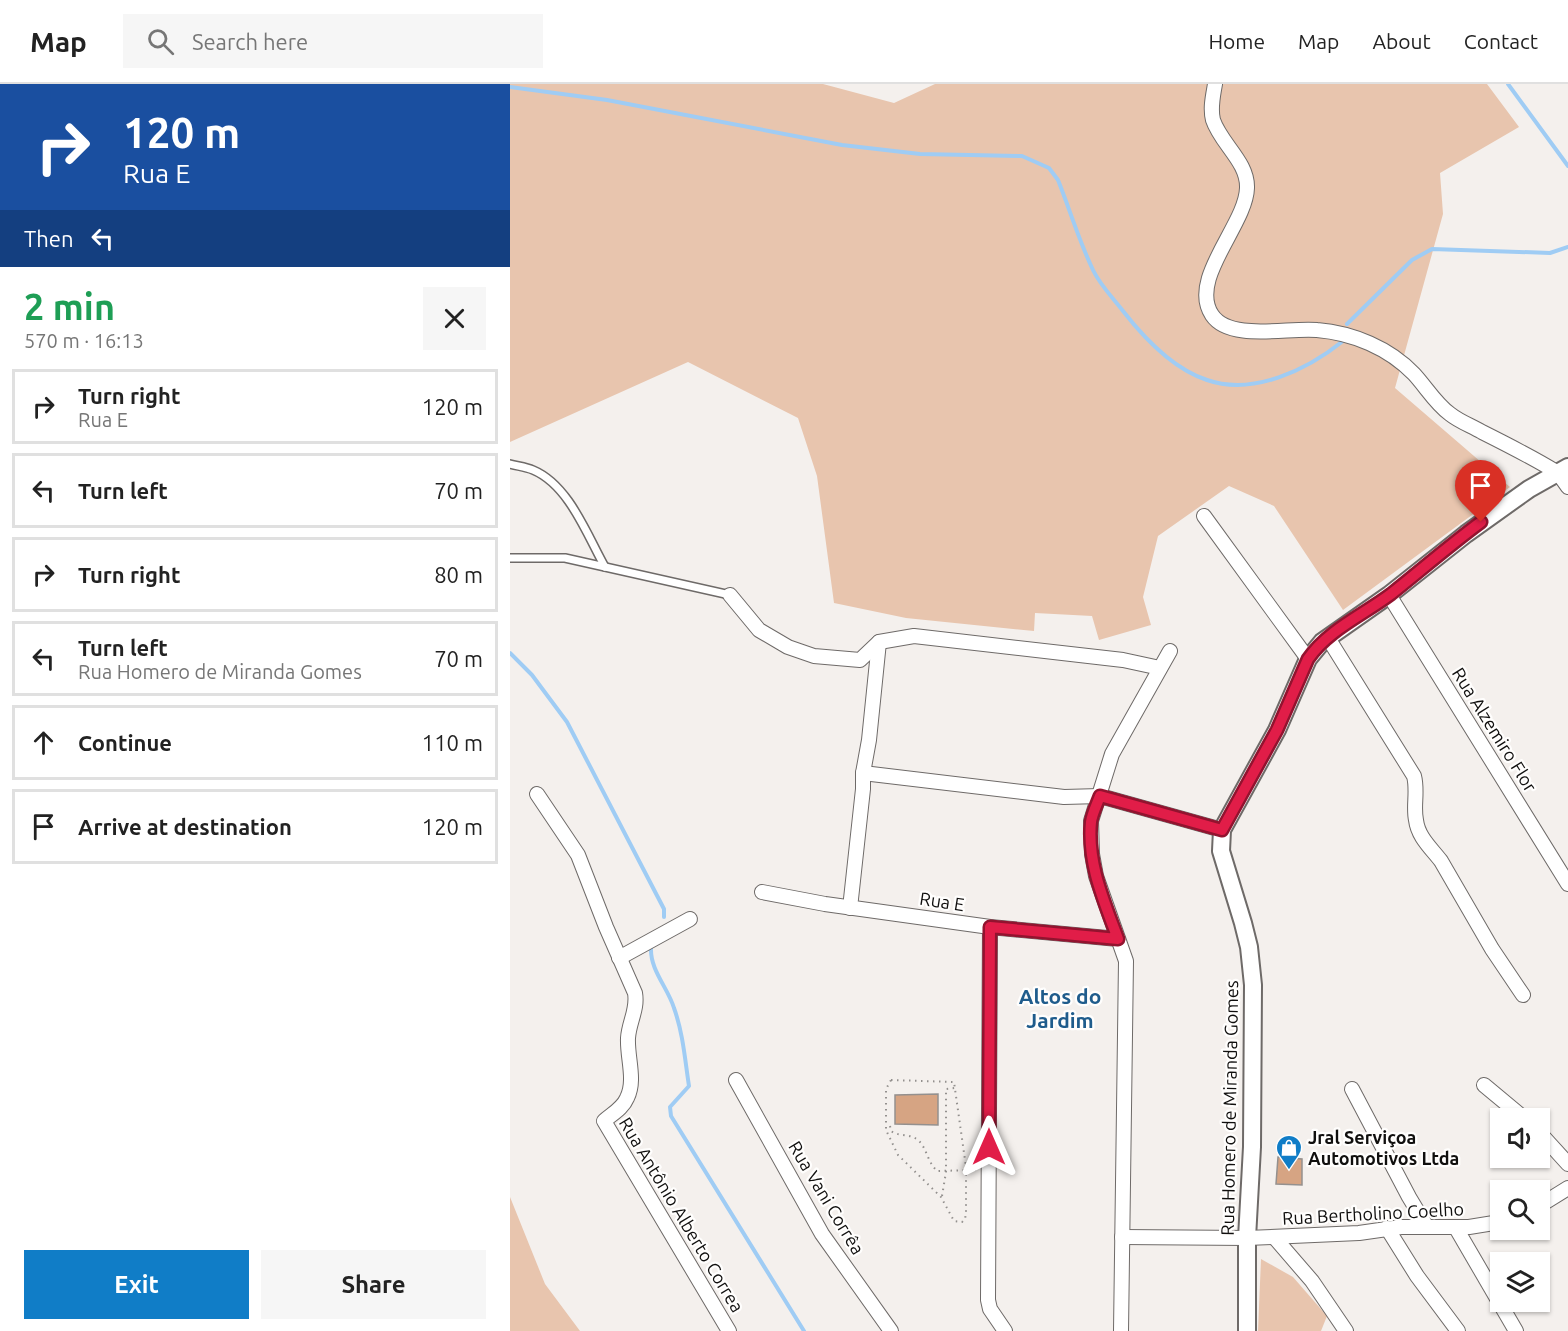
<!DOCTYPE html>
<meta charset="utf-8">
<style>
body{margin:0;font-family:Ubuntu,sans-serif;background:#f6f6f6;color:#222;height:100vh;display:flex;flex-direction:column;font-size:22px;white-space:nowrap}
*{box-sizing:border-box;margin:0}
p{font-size:20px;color:#767676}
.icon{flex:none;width:33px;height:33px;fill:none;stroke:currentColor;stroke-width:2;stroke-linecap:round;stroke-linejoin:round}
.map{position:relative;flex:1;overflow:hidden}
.drawer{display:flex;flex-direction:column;background:#fff;width:510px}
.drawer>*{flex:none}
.banner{background:#1a4fa0;color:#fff;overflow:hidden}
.fabs{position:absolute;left:980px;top:1024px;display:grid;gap:12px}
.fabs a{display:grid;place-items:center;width:60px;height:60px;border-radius:0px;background:#fff;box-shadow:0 2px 4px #0004;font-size:30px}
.pin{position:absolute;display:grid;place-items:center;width:51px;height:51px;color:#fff;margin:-62px -26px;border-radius:50% 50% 50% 0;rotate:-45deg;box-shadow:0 0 6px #0007}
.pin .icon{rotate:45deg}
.me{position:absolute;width:66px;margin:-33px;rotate:0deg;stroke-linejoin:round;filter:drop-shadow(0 0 4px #0008)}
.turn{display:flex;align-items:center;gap:21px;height:126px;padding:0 24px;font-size:27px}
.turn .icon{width:78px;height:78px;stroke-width:2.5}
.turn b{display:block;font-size:42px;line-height:51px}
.then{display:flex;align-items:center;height:57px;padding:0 24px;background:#0003;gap:12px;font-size:22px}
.round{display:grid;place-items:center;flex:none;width:63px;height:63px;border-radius:0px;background:#f6f6f6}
.summary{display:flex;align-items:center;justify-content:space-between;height:102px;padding:0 24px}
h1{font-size:36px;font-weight:700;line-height:45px;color:#1e9e55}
.button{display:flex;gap:12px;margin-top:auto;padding:12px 24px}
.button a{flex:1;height:69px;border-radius:0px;background:#107dc7;color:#fff;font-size:24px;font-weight:700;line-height:69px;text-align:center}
.button a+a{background:#f6f6f6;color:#222}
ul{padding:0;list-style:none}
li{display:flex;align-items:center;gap:18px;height:75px;margin:0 12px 9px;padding:0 12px;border:3px solid #e0e0e0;border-radius:0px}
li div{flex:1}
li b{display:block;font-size:22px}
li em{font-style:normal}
header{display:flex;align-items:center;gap:36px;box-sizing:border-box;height:84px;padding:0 30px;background:#fff;border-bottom:2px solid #e0e0e0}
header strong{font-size:28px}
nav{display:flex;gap:33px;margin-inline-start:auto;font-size:21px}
.search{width:420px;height:54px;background:#f6f6f6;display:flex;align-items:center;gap:15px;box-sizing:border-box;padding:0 21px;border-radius:0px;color:#767676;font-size:22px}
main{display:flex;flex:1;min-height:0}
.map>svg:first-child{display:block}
</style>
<header>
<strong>Map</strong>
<div class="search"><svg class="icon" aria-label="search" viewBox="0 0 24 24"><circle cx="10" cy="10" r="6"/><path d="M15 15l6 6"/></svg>Search here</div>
<nav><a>Home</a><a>Map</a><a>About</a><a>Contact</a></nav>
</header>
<main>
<section class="drawer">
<div class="banner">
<div class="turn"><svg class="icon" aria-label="right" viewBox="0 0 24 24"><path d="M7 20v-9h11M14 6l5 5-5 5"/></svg><div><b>120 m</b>Rua E</div></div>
<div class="then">Then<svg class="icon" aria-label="left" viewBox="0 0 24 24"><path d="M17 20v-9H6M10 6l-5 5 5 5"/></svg></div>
</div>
<div class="summary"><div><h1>2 min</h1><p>570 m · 16:13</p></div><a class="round"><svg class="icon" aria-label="close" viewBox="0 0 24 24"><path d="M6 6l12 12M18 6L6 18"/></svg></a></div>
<ul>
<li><svg class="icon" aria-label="right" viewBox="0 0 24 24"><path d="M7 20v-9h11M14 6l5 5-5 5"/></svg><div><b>Turn right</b><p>Rua E</p></div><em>120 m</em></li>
<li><svg class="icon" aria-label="left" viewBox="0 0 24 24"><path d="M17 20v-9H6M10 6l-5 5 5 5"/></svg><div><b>Turn left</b></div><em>70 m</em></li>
<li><svg class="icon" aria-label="right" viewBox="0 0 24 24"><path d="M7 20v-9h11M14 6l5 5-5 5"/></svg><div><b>Turn right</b></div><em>80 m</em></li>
<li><svg class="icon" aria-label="left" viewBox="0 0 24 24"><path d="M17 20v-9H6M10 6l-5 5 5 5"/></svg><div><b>Turn left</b><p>Rua Homero de Miranda Gomes</p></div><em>70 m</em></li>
<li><svg class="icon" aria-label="ahead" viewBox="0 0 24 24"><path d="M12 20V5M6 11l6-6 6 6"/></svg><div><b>Continue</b></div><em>110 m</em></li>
<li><svg class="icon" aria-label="arrive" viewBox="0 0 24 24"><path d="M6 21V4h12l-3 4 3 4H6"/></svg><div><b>Arrive at destination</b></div><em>120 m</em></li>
</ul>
<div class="button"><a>Exit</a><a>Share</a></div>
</section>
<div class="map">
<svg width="1058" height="1247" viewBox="0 0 1058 1247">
<rect width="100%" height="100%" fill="#f4f0ed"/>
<g fill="#e8c5ae">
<path d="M0 0H313L384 19 425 0H977L1009 43 930 89 933 130 885 304 1000 403 833 526 764 422 719 402 648 452 633 513 641 541 589 556 582 532 525 529 524 547 396 534 324 519 307 392 288 334 178 278 0 358Z"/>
<path d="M0 1113 35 1200 70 1247H0Z"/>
<path d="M751 1175 783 1193 817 1232 811 1247H748Z"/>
</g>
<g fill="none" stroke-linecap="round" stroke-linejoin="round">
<g stroke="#9fccf4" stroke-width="4">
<path d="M998 0 1058 82"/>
<path d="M0 3 97 16 332 61 410 70 512 72 539 84 548 96C560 126 569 157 583 186 590 201 603 214 613 227 634 254 663 285 697 296 743 312 797 286 833 257"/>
<path d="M837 240 902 176 922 165 1040 169 1058 163"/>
<path d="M0 569 22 591 57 638 154 825V833"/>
<path d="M141 864C140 886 158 904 164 924 173 949 175 976 179 1002L160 1023 161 1032 294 1247"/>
</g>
</g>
<g fill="#d6a483" stroke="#94908e" stroke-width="1.5">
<path d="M428 1010V1041L385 1040V1011Z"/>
<path d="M768 1073 792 1075V1101L766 1100Z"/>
</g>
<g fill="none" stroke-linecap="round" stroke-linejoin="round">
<defs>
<g id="service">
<path d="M0 380C7 382 16 383 23 386 59 401 77 451 95 483"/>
<path d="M0 474H55L220 511"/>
</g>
<g id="minor">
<path d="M705 0C703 12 700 24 703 36 711 60 738 78 737 104 736 141 678 195 702 231 720 258 779 243 807 246 843 249 879 264 904 290 916 303 926 320 940 330 950 338 962 342 972 348 998 361 1024 374 1048 389L1058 403"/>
<path d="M694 432 798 575"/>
<path d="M220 511 249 546 278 563 304 572 350 576 369 558 404 552 613 576 650 584"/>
<path d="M879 511 1058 800"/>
<path d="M818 554 904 692C908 707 903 722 906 736 908 753 921 764 931 777L982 865 1013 911"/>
<path d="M353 689 554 713 590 712 712 746"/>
<path d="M27 710 68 771 96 843 125 909C128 925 119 938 118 954 117 974 126 996 117 1014 113 1024 102 1030 94 1037L219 1247"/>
<path d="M252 808 315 820 480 843 608 855"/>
<path d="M340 824 353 705V689L359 656 369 558"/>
<path d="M480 843 478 1216 480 1225 495 1247"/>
<path d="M109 874 180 835"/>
<path d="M226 996 312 1150 381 1247"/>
<path d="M974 1001 1015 1035"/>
<path d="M842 1005 899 1113 917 1143"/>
<path d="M1029 1048 1058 1080"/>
<path d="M1029 1122 1058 1104"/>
<path d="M877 1144 907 1192 948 1247"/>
<path d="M946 1144 1006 1247"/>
<path d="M612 1153 737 1154 849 1149 891 1143H959L990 1138"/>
<path d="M764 1153 802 1197 836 1247"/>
<path d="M611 1247 616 877 586 792 582 770 581 737 602 670 660 567"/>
</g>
<path id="tertiary" d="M737 1247V1154L742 1063 743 901 739 863 733 839 711 767 712 746 767 646 798 575 812 558 879 511 956 450 1019 405 1058 383"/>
</defs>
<use href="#service" stroke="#6e6a68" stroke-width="10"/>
<use href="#minor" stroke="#6e6a68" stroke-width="16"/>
<use href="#tertiary" stroke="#6e6a68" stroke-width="20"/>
<g stroke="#93908e" stroke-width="2" stroke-dasharray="1.5 4.5" stroke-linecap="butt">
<path d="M381 996 444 998 456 1083V1129L455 1135 452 1138 444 1137 431 1113 388 1071 376 1046V1005Z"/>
<path d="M380 1042 381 1047C389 1053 401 1049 409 1057 417 1065 417 1077 427 1087L467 1086"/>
<path d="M432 1112 436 1088V1005L445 1004"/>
</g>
<use href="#service" stroke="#fff" stroke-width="7"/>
<use href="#minor" stroke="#fff" stroke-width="14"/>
<use href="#tertiary" stroke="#fff" stroke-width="16"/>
</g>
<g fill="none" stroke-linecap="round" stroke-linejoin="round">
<defs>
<path id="route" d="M479 1063 480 843 608 855C594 817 577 779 581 738 582 730 587 720 590 712L712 746 767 646 798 575C818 546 853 531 881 510 911 486 940 461 971 438"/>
</defs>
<use href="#route" stroke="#92132f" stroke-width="15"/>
<use href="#route" stroke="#e11d48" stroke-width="10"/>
</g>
<defs>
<symbol id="shop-pin" viewBox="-11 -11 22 30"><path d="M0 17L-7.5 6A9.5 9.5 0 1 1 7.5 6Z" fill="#107dc7" stroke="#fffefd"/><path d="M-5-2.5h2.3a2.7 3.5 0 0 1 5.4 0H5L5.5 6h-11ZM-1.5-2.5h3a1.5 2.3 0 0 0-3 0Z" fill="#fff"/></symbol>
</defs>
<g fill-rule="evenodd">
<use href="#shop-pin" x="764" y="1049" width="30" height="40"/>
</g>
<g text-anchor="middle" stroke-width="4.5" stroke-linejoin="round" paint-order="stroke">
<g font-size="18" fill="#100f0e" stroke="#fffefd">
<text transform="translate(984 646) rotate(58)" y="6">Rua Alzemiro Flor</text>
<text transform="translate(432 818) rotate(9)" y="6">Rua E</text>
<text transform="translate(720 1024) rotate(-89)" y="6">Rua Homero de Miranda Gomes</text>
<text transform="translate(316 1114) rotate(59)" y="6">Rua Vani Corrêa</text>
<text transform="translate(863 1130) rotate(-3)" y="6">Rua Bertholino Coelho</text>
<text transform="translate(171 1131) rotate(59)" y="6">Rua Antônio Alberto Correa</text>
</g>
<g font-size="18" font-weight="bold" fill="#100f0e" stroke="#fffefd" text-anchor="start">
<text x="798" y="1060">Jral Serviçoa<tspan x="798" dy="21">Automotivos Ltda</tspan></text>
</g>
<g font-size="21" font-weight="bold" fill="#1f5c8c" stroke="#fffefd">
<text x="550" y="920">Altos do<tspan x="550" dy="24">Jardim</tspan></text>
</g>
</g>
</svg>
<div class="fabs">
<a><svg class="icon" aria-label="sound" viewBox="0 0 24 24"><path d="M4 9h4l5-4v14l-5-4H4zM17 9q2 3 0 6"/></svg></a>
<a><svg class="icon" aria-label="search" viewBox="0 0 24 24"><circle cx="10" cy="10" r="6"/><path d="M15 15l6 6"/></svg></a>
<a><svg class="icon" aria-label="layers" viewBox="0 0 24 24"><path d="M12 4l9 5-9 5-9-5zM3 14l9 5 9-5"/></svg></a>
</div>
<div class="pin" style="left:971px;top:438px;background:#d93025"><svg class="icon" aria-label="arrive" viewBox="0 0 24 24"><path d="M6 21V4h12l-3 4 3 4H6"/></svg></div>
<svg class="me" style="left:479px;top:1063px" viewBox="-20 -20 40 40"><path d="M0-17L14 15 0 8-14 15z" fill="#e11d48" stroke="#fff" stroke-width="4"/></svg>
</div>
</main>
